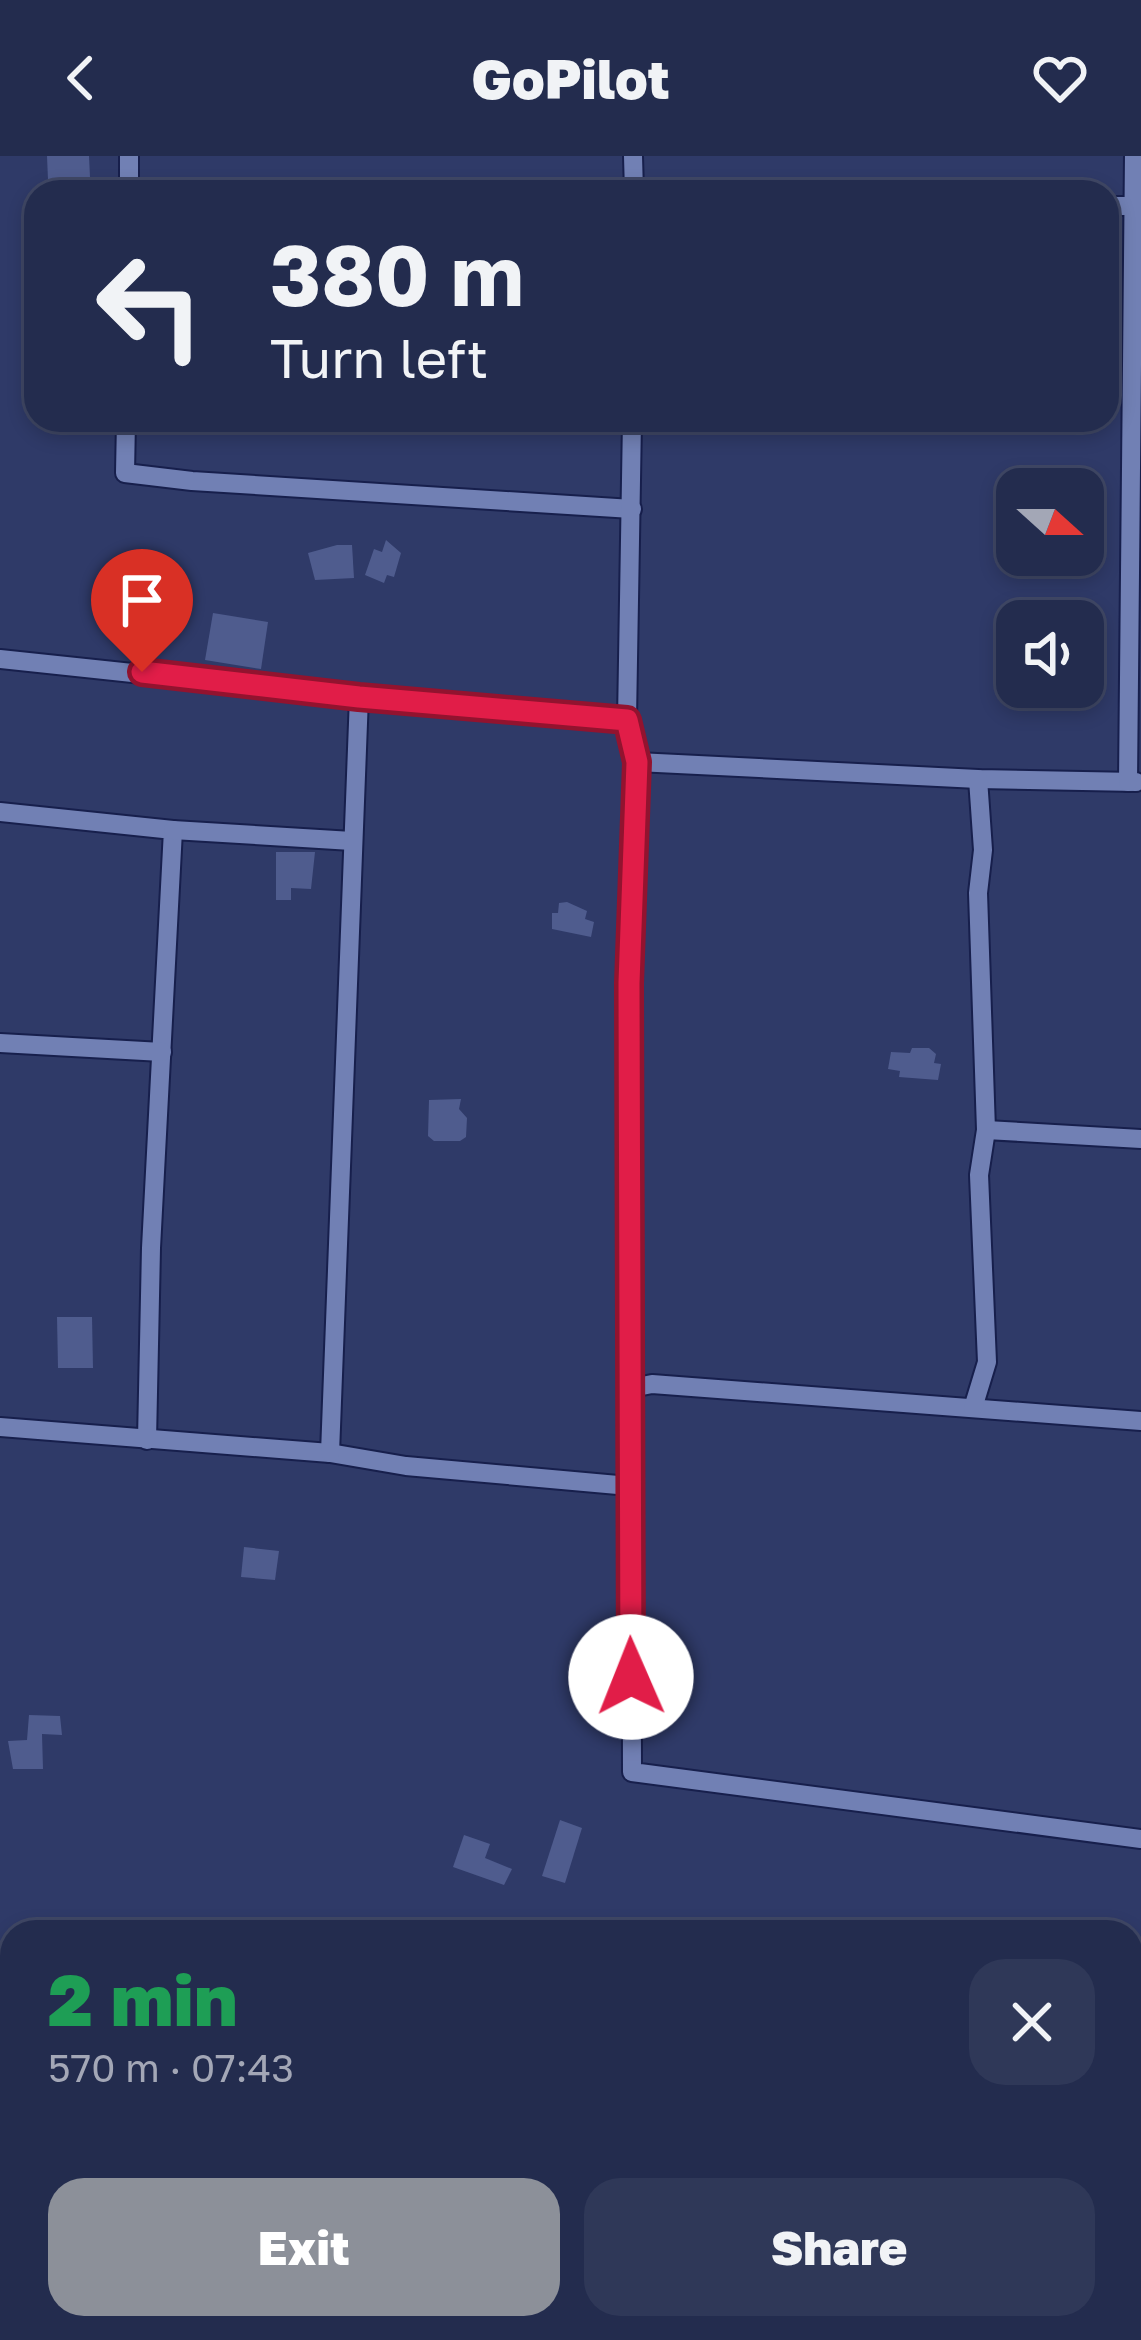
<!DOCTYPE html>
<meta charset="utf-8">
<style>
body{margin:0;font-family:"Golos Text",sans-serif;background:#2f3858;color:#f1f3f6;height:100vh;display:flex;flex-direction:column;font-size:45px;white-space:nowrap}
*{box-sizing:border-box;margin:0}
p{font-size:39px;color:#a3a7b6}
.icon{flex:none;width:66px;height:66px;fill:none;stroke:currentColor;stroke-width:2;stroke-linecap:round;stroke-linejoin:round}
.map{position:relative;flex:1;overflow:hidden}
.sheet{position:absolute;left:0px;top:1764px;width:1143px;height:420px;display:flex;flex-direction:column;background:#232c4e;border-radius:36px 36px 0 0;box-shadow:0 6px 18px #0003,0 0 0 3px #404866}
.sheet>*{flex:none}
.top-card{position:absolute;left:24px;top:24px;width:1095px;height:252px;border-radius:36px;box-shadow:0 6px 18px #0003,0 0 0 3px #404866;background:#232c4e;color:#f1f3f6;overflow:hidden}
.needle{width:78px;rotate:111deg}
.fabs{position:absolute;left:996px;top:312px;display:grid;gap:24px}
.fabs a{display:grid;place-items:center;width:108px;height:108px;border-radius:24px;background:#232c4e;box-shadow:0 6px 18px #0003,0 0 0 3px #404866;font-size:60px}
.pin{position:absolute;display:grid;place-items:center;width:102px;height:102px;color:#fff;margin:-123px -51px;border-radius:50% 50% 50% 0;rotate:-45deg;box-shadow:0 0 12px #0007}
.pin .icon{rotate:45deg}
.me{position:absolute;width:132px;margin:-66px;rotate:359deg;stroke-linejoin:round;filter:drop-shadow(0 0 9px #0008)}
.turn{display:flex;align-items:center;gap:42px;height:252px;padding:0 48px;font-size:54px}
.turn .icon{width:156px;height:156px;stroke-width:2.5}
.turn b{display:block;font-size:84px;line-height:102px}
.round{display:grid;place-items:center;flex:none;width:126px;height:126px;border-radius:36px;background:#2f3858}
.overview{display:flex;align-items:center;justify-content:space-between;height:204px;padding:0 48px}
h1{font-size:72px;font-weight:800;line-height:90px;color:#1e9e55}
.action{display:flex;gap:24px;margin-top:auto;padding:24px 48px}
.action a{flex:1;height:138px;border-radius:36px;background:#8c9099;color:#fff;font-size:48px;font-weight:800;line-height:138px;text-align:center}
.action a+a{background:#2f3858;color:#f1f3f6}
header{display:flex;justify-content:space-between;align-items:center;height:156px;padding:0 48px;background:#232c4e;font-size:54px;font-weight:800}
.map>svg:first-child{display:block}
</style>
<header><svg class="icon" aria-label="back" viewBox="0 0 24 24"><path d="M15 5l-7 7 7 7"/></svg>GoPilot<svg class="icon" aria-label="heart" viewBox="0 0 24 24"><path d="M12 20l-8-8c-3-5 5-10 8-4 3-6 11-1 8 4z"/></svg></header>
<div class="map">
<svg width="1141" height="2184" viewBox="0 0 1141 2184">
<rect width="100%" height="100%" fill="#2f3a68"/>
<g fill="#4f5c8e">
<path d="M47 0H89L90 21 48 24Z"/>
<path d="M386 384 401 397 394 421 387 419 384 427 365 419 374 393 382 396Z"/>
<path d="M337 389H352L354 422 315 424 308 397Z"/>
<path d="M213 457 268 466 261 513 205 504Z"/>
<path d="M276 696H315L311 733 291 732V744H276Z"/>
<path d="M567 746 587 755 585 763 594 766 591 781 552 773V757H558L559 747Z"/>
<path d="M912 892H929L936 898 934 907 941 908 938 924 899 921 900 915 888 913 891 896 910 897Z"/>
<path d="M461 943 459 953 467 962 466 981 460 985H434L428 980 429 944Z"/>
<path d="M57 1161H92L93 1212H58Z"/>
<path d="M244 1391 279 1395 275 1424 241 1421Z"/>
<path d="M29 1559 60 1560 62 1579 42 1578 43 1613H13L8 1585 27 1584Z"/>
<path d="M560 1664 582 1672 565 1727 542 1720Z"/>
<path d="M464 1679 490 1688 485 1702 512 1713 504 1729 453 1711Z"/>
</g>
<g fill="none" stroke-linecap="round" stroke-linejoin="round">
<defs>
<g id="street">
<path d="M633 0 634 36"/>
<path d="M129 36V0"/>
<path d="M1107 50H1141"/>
<path d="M126 264 125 317 192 325 632 353"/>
<path d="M632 264 627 564 637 606 630 827 632 1616 1141 1683"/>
<path d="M0 503 359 541 627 564"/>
<path d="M637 606 978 623 1136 626"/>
<path d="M1128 626 1134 0"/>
<path d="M0 656 173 674 151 1092 147 1284"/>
<path d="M173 674 352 685"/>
<path d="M0 887 162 896"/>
<path d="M986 974 1141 983"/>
<path d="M632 1232 652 1228 1141 1265"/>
<path d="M973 1252 987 1206 979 1019 986 974 978 737 983 694 978 623"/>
<path d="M0 1271 330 1297 406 1310 629 1330"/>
<path d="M330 1297 359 541"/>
<path d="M1131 1935 1141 1936"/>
<path d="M1131 2153 1141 2154"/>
</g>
</defs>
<use href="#street" stroke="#171f4c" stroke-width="22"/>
<use href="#street" stroke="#7180b4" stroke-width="18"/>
</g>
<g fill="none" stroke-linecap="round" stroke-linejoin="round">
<defs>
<path id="route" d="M142 516 359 541 627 564 637 606 629 827 631 1521"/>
</defs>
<use href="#route" stroke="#92132f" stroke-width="30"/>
<use href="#route" stroke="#e11d48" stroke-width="21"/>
</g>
</svg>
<div class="fabs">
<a><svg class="needle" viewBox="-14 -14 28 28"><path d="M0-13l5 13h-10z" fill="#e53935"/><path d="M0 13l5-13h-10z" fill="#a3a7b6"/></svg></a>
<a><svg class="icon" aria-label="sound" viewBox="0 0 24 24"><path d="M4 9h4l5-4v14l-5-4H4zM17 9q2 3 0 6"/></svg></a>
</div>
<div class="pin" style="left:142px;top:516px;background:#d93025"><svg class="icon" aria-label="arrive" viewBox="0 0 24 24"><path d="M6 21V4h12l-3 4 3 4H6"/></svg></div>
<svg class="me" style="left:631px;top:1521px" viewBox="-20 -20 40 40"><circle r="19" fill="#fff"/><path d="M0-13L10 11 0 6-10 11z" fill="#e11d48"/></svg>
<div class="top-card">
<div class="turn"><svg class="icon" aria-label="left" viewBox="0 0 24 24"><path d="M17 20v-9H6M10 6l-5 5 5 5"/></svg><div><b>380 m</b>Turn left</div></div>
</div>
<section class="sheet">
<div class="overview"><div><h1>2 min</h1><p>570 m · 07:43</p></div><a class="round"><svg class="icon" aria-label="close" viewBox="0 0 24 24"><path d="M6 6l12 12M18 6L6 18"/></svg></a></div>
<div class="action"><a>Exit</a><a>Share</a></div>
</section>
</div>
